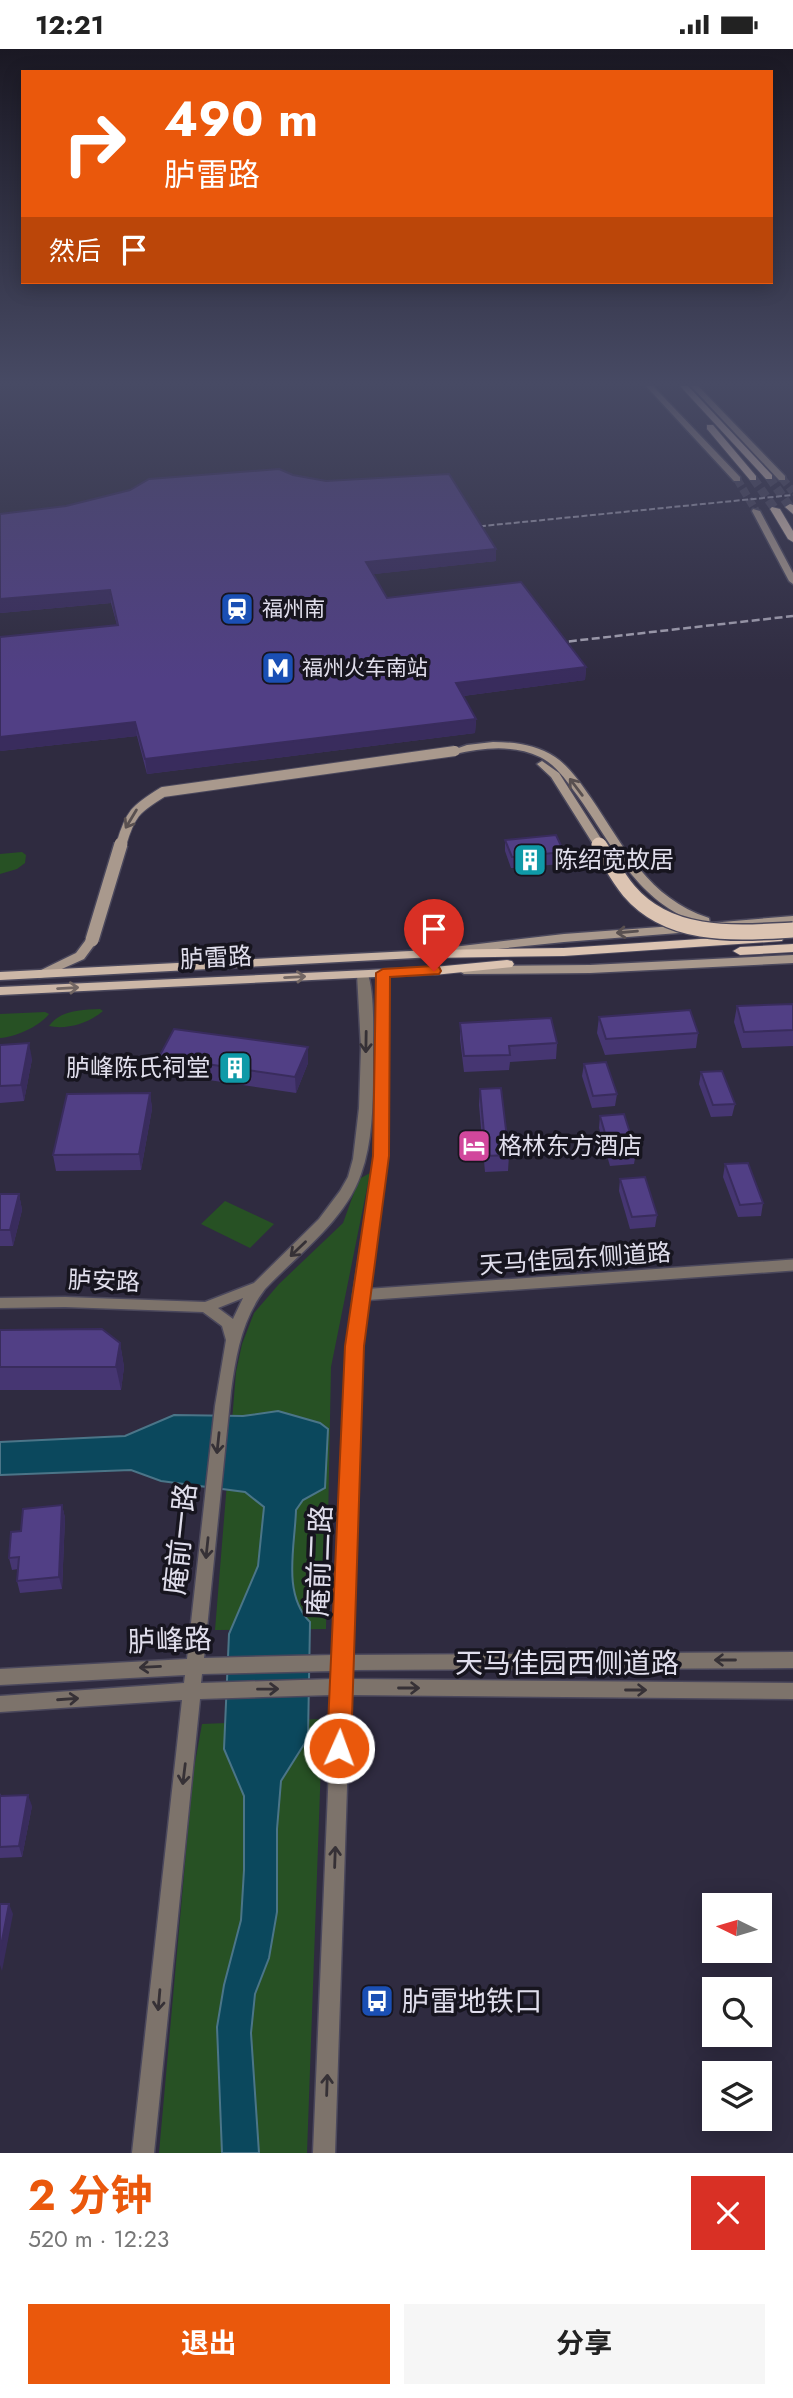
<!DOCTYPE html>
<html lang="zh">
<meta charset="utf-8">
<style>
body{margin:0;font-family:Jost,"Noto Sans SC",sans-serif;background:#f6f6f6;color:#222;height:100vh;display:flex;flex-direction:column;font-size:26px;white-space:nowrap}
*{box-sizing:border-box;margin:0}
p{font-size:23px;color:#767676}
.icon{flex:none;width:38px;height:38px;fill:none;stroke:currentColor;stroke-width:2;stroke-linecap:round;stroke-linejoin:round}
.map{position:relative;height:2104px;overflow:hidden}
.sheet{display:flex;flex-direction:column;background:#fff;flex:1}
.sheet>*{flex:none}
.top-card{position:absolute;left:21px;top:21px;width:752px;height:214px;border-radius:0px;box-shadow:0 4px 18px #0003;background:#ea580c;color:#fff;overflow:hidden}
.needle{width:46px;rotate:275deg}
.tools{position:absolute;left:702px;top:1844px;display:grid;gap:14px}
.tools a{display:grid;place-items:center;width:70px;height:70px;border-radius:0px;background:#fff;box-shadow:0 4px 18px #0003;font-size:35px}
.pin{position:absolute;display:grid;place-items:center;width:60px;height:60px;color:#fff;margin:-72px -30px;border-radius:50% 50% 50% 0;rotate:-45deg;box-shadow:0 0 7px #0007}
.pin .icon{rotate:45deg}
.me{position:absolute;width:77px;margin:-38px;rotate:2deg;stroke-linejoin:round;filter:drop-shadow(0 0 5px #0008)}
.turn{display:flex;align-items:center;gap:24px;height:147px;padding:0 28px;font-size:32px}
.turn .icon{width:91px;height:91px;stroke-width:2.5}
.turn b{display:block;font-size:49px;line-height:60px}
.then{display:flex;align-items:center;height:66px;padding:0 28px;background:#0003;gap:14px;font-size:26px}
.round{display:grid;place-items:center;flex:none;width:74px;height:74px;border-radius:0px;background:#f6f6f6}
.overview{display:flex;align-items:center;justify-content:space-between;height:119px;padding:0 28px}
h1{font-size:42px;font-weight:700;line-height:52px;color:#ea580c}
.cta{display:flex;gap:14px;margin-top:auto;padding:14px 28px}
.cta a{flex:1;height:80px;border-radius:0px;background:#ea580c;color:#fff;font-size:28px;font-weight:700;line-height:80px;text-align:center}
.cta a+a{background:#f6f6f6;color:#222}
.status{display:flex;justify-content:space-between;align-items:center;height:49px;padding:0 35px;background:#fff;direction:ltr}
.status svg{height:19px;fill:currentColor}
.map>svg:first-child{display:block}
</style>
<div class="status"><b>12:21</b><svg viewBox="0 0 49 12"><path d="M0 12V9h3v3zM5 12V6h3v6zM10 12V3h3v9zM15 12V0h3v12zM26 1h20v11H26zM47 4h2v5h-2z"/></svg></div>
<div class="map">
<svg width="793" height="2104" viewBox="0 0 793 2104">
<rect width="100%" height="100%" fill="#2f2b40"/>
<g fill="#275124">
<path d="M22 803 26 806 25 814 17 820 0 825V805Z"/>
<path d="M100 960 103 962C89 974 67 981 49 977 60 961 82 961 100 960Z"/>
<path d="M45 963 49 965C40 977 16 988 0 989V965Z"/>
<path d="M370 1124 331 1318 326 1580 215 1581 236 1323 242 1295 254 1264 279 1235 343 1174 359 1130Z"/>
<path d="M225 1152 274 1175 250 1199 201 1175Z"/>
<path d="M319 1670 322 1686 307 2104H159L193 1725 202 1675Z"/>
</g>
<path fill="#0b485d" stroke="#4b7588" stroke-width="2" d="M278 1362 320 1374 328 1380 325 1439 303 1451 296 1461C295 1497 282 1545 310 1573L308 1689 281 1732 277 1780V1863L269 1909 255 1945 251 1984 259 2104H222L217 1978 224 1936 241 1871 244 1821V1747L224 1700 229 1585 258 1517 264 1458 245 1443 161 1432 131 1421 0 1426V1393L125 1387 174 1366 243 1367Z"/>
<g fill="none" stroke-linecap="round" stroke-linejoin="round">
<g stroke="#4a465a" stroke-width="8" stroke-dasharray="8 3.5" stroke-linecap="butt">
<path d="M782 429 793 443"/>
<path d="M737 430 756 462"/>
</g>
<g stroke="#4a465a" stroke-width="9" stroke-dasharray="9 4.5" stroke-linecap="butt">
<path d="M769 428 790 458"/>
<path d="M753 429 775 460"/>
</g>
<defs>
<path id="minor" d="M360 1246 793 1216"/>
<path id="tertiary" d="M383 921 389 924 387 1107 367 1246 359 1346 351 1606 793 1603V1619L350 1621V1630L793 1634V1650L350 1646 335 2104H313L332 1646 200 1650 154 2104H132L182 1651 0 1663V1647L184 1634 185 1626 0 1636V1620L187 1610 215 1357 226 1291 222 1277 203 1263 65 1258 0 1259V1249L65 1248 205 1253 254 1234 319 1170 340 1142 348 1128 353 1110 359 1059 361 999 357 925 363 922 367 923C375 942 373 986 373 1008 373 1046 374 1089 361 1125 345 1172 298 1205 265 1240 242 1270 236 1305 231 1342L204 1609 334 1606 345 1346 353 1246 375 1107 377 924ZM243 1249 233 1270 218 1259ZM333 1622V1630L201 1634 202 1625Z"/>
<g id="secondary">
<path d="M646 337H653L740 428V432H734Z"/>
<path d="M691 337H698L785 427V431H779Z"/>
<path d="M753 460 760 462 793 524V535L789 532 752 462Z"/>
<path d="M493 693C515 693 537 696 555 708 570 718 581 735 591 749 625 799 648 849 709 869L710 874 793 867V875L564 893 449 905 447 902 453 898 564 885 701 875C636 853 614 797 577 746 566 731 556 716 540 708 513 695 482 699 455 705L450 702 467 696Z"/>
<path d="M542 712 559 724 605 796 603 798H595L551 728 537 715Z"/>
<path d="M92 887 98 891 84 910 44 928 39 929 33 925 76 904 88 888Z"/>
<path d="M793 906V914L590 924 464 925 458 921 464 917 590 916Z"/>
</g>
<g id="primary">
<path d="M430 901 434 902 436 905 434 908 0 931V923Z"/>
<path d="M434 918 438 919 440 922 438 925 0 946V938Z"/>
</g>
<g id="trunk">
<path d="M680 337H688L772 426V430H766Z"/>
<path d="M707 376H713L756 427V431H750L707 380Z"/>
<path d="M790 455 793 456V465L785 458Z"/>
<path d="M772 458 780 460 793 482V493L788 490 770 460Z"/>
<path d="M777 885 782 886 784 889 782 892 564 907 430 909 423 905 430 901 564 899Z"/>
<path d="M793 895V903L740 906 733 902 740 898Z"/>
<path d="M507 911 512 912 514 915 512 918 434 926 427 922 434 918Z"/>
</g>
</defs>
<use href="#minor" stroke="#4b485c" stroke-width="14"/>
<use href="#tertiary" stroke="#4b485c" stroke-width="3"/>
<use href="#secondary" stroke="#4b485c" stroke-width="3"/>
<use href="#primary" stroke="#4b485c" stroke-width="3"/>
<use href="#trunk" stroke="#4b485c" stroke-width="2"/>
<use href="#minor" stroke="#7d736b" stroke-width="11"/>
<use href="#tertiary" fill="#7d736b" fill-rule="evenodd"/>
<use href="#secondary" fill="#a9998d" fill-rule="evenodd"/>
<use href="#primary" fill="#ccb7a7" fill-rule="evenodd"/>
<use href="#trunk" fill="#dcc4b2" fill-rule="evenodd"/>
<path stroke="#a6a3b3" stroke-width="2" stroke-dasharray="6 2.5" stroke-linecap="butt" d="M463 479 793 446"/>
<path stroke="#a6a3b3" stroke-width="2.5" stroke-dasharray="8 3.5" stroke-linecap="butt" d="M546 595 793 567"/>
<defs>
<path id="secondary-bridge-far1" d="M121 796C130 765 135 760 163 743L455 702"/>
<path id="secondary-bridge" d="M92 891 121 795"/>
<path id="trunk-bridge" d="M599 796C609 811 617 828 629 842 670 890 736 884 793 881"/>
</defs>
<use href="#secondary-bridge-far1" stroke="#4b485c" stroke-width="12" stroke-linecap="butt"/>
<use href="#secondary-bridge" stroke="#4b485c" stroke-width="16" stroke-linecap="butt"/>
<use href="#trunk-bridge" stroke="#4b485c" stroke-width="18" stroke-linecap="butt"/>
<use href="#secondary-bridge-far1" stroke="#a9998d" stroke-width="10"/>
<use href="#secondary-bridge" stroke="#a9998d" stroke-width="13"/>
<use href="#trunk-bridge" stroke="#dcc4b2" stroke-width="15"/>
</g>
<g fill="#463672">
<path d="M66 457 496 512 373 525 387 549 586 618 585 631 463 647 476 670 475 684 147 725 137 687 0 702 117 576 111 554 0 564V465Z"/>
<path d="M505 791 564 803 563 815 536 817 535 824 518 826 516 819H511L505 802Z"/>
<path d="M793 955V997L742 999 734 973 737 957Z"/>
<path d="M599 968 698 984 696 999 605 1006 597 984Z"/>
<path d="M460 974 557 994 556 1010 510 1013 509 1021 464 1023 460 990Z"/>
<path d="M0 996 32 1010 24 1052 0 1054Z"/>
<path d="M159 1008 308 1014 296 1044 161 1024Z"/>
<path d="M584 1015 617 1045 615 1057 592 1059 582 1027Z"/>
<path d="M701 1023 735 1055 732 1067 711 1068 699 1035Z"/>
<path d="M480 1040 509 1106 508 1122 485 1123 479 1056Z"/>
<path d="M150 1044 152 1060 141 1121 56 1122 53 1106Z"/>
<path d="M600 1067 636 1103 634 1115 610 1117 599 1079Z"/>
<path d="M725 1115 763 1154 761 1167 738 1168 723 1128Z"/>
<path d="M620 1130 657 1166 655 1178 630 1180 619 1142Z"/>
<path d="M0 1145H19L22 1161 13 1197H0Z"/>
<path d="M0 1281 120 1294 124 1318 121 1341H0Z"/>
<path d="M62 1456 65 1469 62 1540 20 1544 17 1532 18 1520 12 1521 9 1509 21 1482Z"/>
<path d="M0 1744 1 1747 32 1757 22 1808 0 1809Z"/>
</g>
<g fill="#392c5d">
<path d="M496 500V512L366 526V513Z"/>
<path d="M110 541 111 554 0 564V550Z"/>
<path d="M586 618 585 631 455 648 456 634Z"/>
<path d="M476 670 475 684 147 725 145 710Z"/>
<path d="M135 673 137 687 0 702V688Z"/>
<path d="M29 994 32 1010 24 1052 21 1036Z"/>
<path d="M308 998V1014L296 1044 295 1028Z"/>
<path d="M150 1044 152 1060 141 1121 139 1105Z"/>
<path d="M19 1145 22 1161 13 1197 10 1181Z"/>
<path d="M120 1294 124 1318 121 1341 116 1318Z"/>
<path d="M62 1456 65 1469 62 1540 59 1528Z"/>
<path d="M28 1746 32 1757 22 1808 19 1797Z"/>
<path d="M9 1855 13 1865 2 1922 0 1916V1902Z"/>
</g>
<g fill="#513f85" stroke="#392c5d" stroke-width="2">
<path d="M279 420 293 426 326 432 449 425 496 500 366 513 387 549 521 533 586 618 456 634 476 670 145 710 135 673 0 688V588L118 576 110 541 0 550V465L66 457 130 441 149 430Z"/>
<path d="M556 786 564 803 533 806 536 813 519 815 516 808H512L505 791Z"/>
<path d="M793 955V981L744 983 737 957Z"/>
<path d="M690 961 698 984 606 990 599 968Z"/>
<path d="M551 969 557 994 509 997 510 1006 464 1007 460 974Z"/>
<path d="M174 980 308 998 295 1028 159 1008Z"/>
<path d="M29 994 21 1036 0 1037V996Z"/>
<path d="M606 1013 617 1045 593 1047 584 1015Z"/>
<path d="M722 1022 735 1055 713 1056 701 1023Z"/>
<path d="M501 1039 509 1106 486 1107 480 1040Z"/>
<path d="M150 1044 139 1105 53 1106 67 1045Z"/>
<path d="M624 1065 636 1103 611 1105 600 1067Z"/>
<path d="M748 1114 763 1154 740 1156 725 1115Z"/>
<path d="M645 1128 657 1166 632 1168 620 1130Z"/>
<path d="M0 1145H19L10 1181H0Z"/>
<path d="M102 1280 120 1294 116 1318H0V1281Z"/>
<path d="M62 1456 59 1528 17 1532 19 1508 9 1509 11 1483 21 1482 23 1460Z"/>
<path d="M28 1746 19 1797 0 1798V1747Z"/>
<path d="M0 1855H9L0 1902Z"/>
</g>
<defs><path id="oneway-shaft" d="M-6 0H5M1.5-3L5.5 0L1.5 3" fill="none" stroke-width="1.6" stroke-linecap="round" stroke-linejoin="round" transform="scale(1.75)"/></defs>
<g stroke="#595050">
<use href="#oneway-shaft" transform="translate(576 738) rotate(-127)"/>
<use href="#oneway-shaft" transform="translate(131 770) rotate(121)"/>
<use href="#oneway-shaft" transform="translate(627 883) rotate(175)"/>
</g>
<g stroke="#726663">
<use href="#oneway-shaft" transform="translate(295 928) rotate(-3)"/>
<use href="#oneway-shaft" transform="translate(68 939) rotate(-3)"/>
</g>
<g stroke="#363136">
<use href="#oneway-shaft" transform="translate(366 993) rotate(91)"/>
<use href="#oneway-shaft" transform="translate(298 1200) rotate(136)"/>
<use href="#oneway-shaft" transform="translate(218 1394) rotate(96)"/>
<use href="#oneway-shaft" transform="translate(207 1499) rotate(96)"/>
<use href="#oneway-shaft" transform="translate(725 1611) rotate(180)"/>
<use href="#oneway-shaft" transform="translate(150 1618) rotate(177)"/>
<use href="#oneway-shaft" transform="translate(409 1639)"/>
<use href="#oneway-shaft" transform="translate(268 1640) rotate(-1)"/>
<use href="#oneway-shaft" transform="translate(636 1641)"/>
<use href="#oneway-shaft" transform="translate(68 1650) rotate(-4)"/>
<use href="#oneway-shaft" transform="translate(184 1725) rotate(97)"/>
<use href="#oneway-shaft" transform="translate(335 1808) rotate(-88)"/>
<use href="#oneway-shaft" transform="translate(159 1951) rotate(95)"/>
<use href="#oneway-shaft" transform="translate(327 2036) rotate(-88)"/>
</g>
<linearGradient id="sky" x2="0" y2="1"><stop stop-color="#1a1823"/><stop offset="0.53" stop-color="#474a64"/><stop offset="1" stop-color="#474a64" stop-opacity="0"/></linearGradient>
<rect width="793" height="631" fill="url(#sky)"/>
<path fill="#ea580c" stroke="#983908" stroke-width="2" d="M434 917 439 918 441 922 439 925 390 928 389 1107 364 1297 351 1699 347 1706 339 1710 331 1706 327 1699 345 1297 373 1107 376 924 383 920Z"/>
<defs>
<symbol id="station-square" viewBox="-11 -11 22 22"><rect x="-9" y="-9" width="18" height="18" rx="4" fill="#1a4fb4" stroke="#17151f"/><path d="M-3-6H3Q5-6 5-4V2Q5 4 3 4L4.5 6H3L1.5 4h-3L-3 6H-4.5L-3 4Q-5 4-5 2V-4Q-5-6-3-6ZM-3.5-4v3h7v-3ZM-3.5 1v1.5H-2V1ZM2 1v1.5H3.5V1Z" fill="#fff"/></symbol>
<symbol id="metro-square" viewBox="-11 -11 22 22"><rect x="-9" y="-9" width="18" height="18" rx="4" fill="#1a4fb4" stroke="#17151f"/><path d="M-5.5 5V-5H-3L0 0L3-5H5.5V5H3V-.5L0 4L-3-.5V5Z" fill="#fff"/></symbol>
<symbol id="building-square" viewBox="-11 -11 22 22"><rect x="-9" y="-9" width="18" height="18" rx="4" fill="#0f9aa8" stroke="#17151f"/><path d="M-4-6H4V6H1V3H-1V6H-4ZM-2.5-4.3h1.7v1.8h-1.7ZM.8-4.3h1.7v1.8H.8ZM-2.5-1h1.7V.8h-1.7ZM.8-1h1.7V.8H.8Z" fill="#fff"/></symbol>
<symbol id="hotel-square" viewBox="-11 -11 22 22"><rect x="-9" y="-9" width="18" height="18" rx="4" fill="#d1479c" stroke="#17151f"/><path d="M-6-4.5h1.5V1H6V5H4.5V3h-9V5H-6ZM-4 0a1.8 1.8 0 1 1 3.6 0ZM.5 0V-2.5h3Q6-2.5 6 0Z" fill="#fff"/></symbol>
<symbol id="bus-square" viewBox="-11 -11 22 22"><rect x="-9" y="-9" width="18" height="18" rx="4" fill="#1a4fb4" stroke="#17151f"/><path d="M-5-6H5V4H4V6H2V4H-2V6H-4V4H-5ZM-3.5-4V0h7V-4ZM-3.5 1.2v1.5H-2V1.2ZM2 1.2v1.5H3.5V1.2Z" fill="#fff"/></symbol>
</defs>
<g fill-rule="evenodd">
<use href="#station-square" x="218" y="541" width="38" height="38"/>
<use href="#metro-square" x="259" y="600" width="38" height="38"/>
<use href="#building-square" x="511" y="792" width="38" height="38"/>
<use href="#building-square" x="216" y="1000" width="38" height="38"/>
<use href="#hotel-square" x="455" y="1078" width="38" height="38"/>
<use href="#bus-square" x="358" y="1933" width="38" height="38"/>
</g>
<g text-anchor="middle" stroke-width="7" stroke-linejoin="round" paint-order="stroke">
<g font-size="21" fill="#e0deec" stroke="#17151f" text-anchor="start">
<text x="262" y="567">福州南</text>
<text x="302" y="626">福州火车南站</text>
</g>
<g font-size="24" fill="#e0deec" stroke="#17151f" text-anchor="start">
<text x="554" y="819">陈绍宽故居</text>
<text x="210" y="1027" text-anchor="end">胪峰陈氏祠堂</text>
<text x="498" y="1105">格林东方酒店</text>
</g>
<g font-size="24" fill="#e0deec" stroke="#17151f">
<text transform="translate(216 909) rotate(-3)" y="8">胪雷路</text>
<text transform="translate(575 1210) rotate(-4)" y="8">天马佳园东侧道路</text>
<text transform="translate(104 1232) rotate(2)" y="8">胪安路</text>
</g>
<g font-size="28" fill="#e0deec" stroke="#17151f">
<text transform="translate(180 1490) rotate(-84)" y="10">庵前一路</text>
<text transform="translate(319 1512) rotate(-88)" y="10">庵前二路</text>
<text transform="translate(170 1591) rotate(-2)" y="10">胪峰路</text>
<text x="567" y="1624">天马佳园西侧道路</text>
</g>
<g font-size="28" fill="#e0deec" stroke="#17151f" text-anchor="start">
<text x="402" y="1962">胪雷地铁口</text>
</g>
</g>
</svg>
<div class="tools">
<a><svg class="needle" viewBox="-14 -14 28 28"><path d="M0-13l5 13h-10z" fill="#e53935"/><path d="M0 13l5-13h-10z" fill="#767676"/></svg></a>
<a><svg class="icon" aria-label="search" viewBox="0 0 24 24"><circle cx="10" cy="10" r="6"/><path d="M15 15l6 6"/></svg></a>
<a><svg class="icon" aria-label="layers" viewBox="0 0 24 24"><path d="M12 4l9 5-9 5-9-5zM3 14l9 5 9-5"/></svg></a>
</div>
<div class="pin" style="left:434px;top:922px;background:#d93025"><svg class="icon" aria-label="arrive" viewBox="0 0 24 24"><path d="M6 21V4h12l-3 4 3 4H6"/></svg></div>
<svg class="me" style="left:339px;top:1699px" viewBox="-20 -20 40 40"><circle r="17" fill="#ea580c" stroke="#fff" stroke-width="3"/><path d="M0-11L8 9 0 5-8 9z" fill="#fff"/></svg>
<div class="top-card">
<div class="turn"><svg class="icon" aria-label="right" viewBox="0 0 24 24"><path d="M7 20v-9h11M14 6l5 5-5 5"/></svg><div><b>490 m</b>胪雷路</div></div>
<div class="then">然后<svg class="icon" aria-label="arrive" viewBox="0 0 24 24"><path d="M6 21V4h12l-3 4 3 4H6"/></svg></div>
</div>
</div>
<section class="sheet">
<div class="overview"><div><h1>2 分钟</h1><p>520 m · 12:23</p></div><a class="round" style="background:#d93025;color:#fff"><svg class="icon" aria-label="close" viewBox="0 0 24 24"><path d="M6 6l12 12M18 6L6 18"/></svg></a></div>
<div class="cta"><a>退出</a><a>分享</a></div>
</section>
